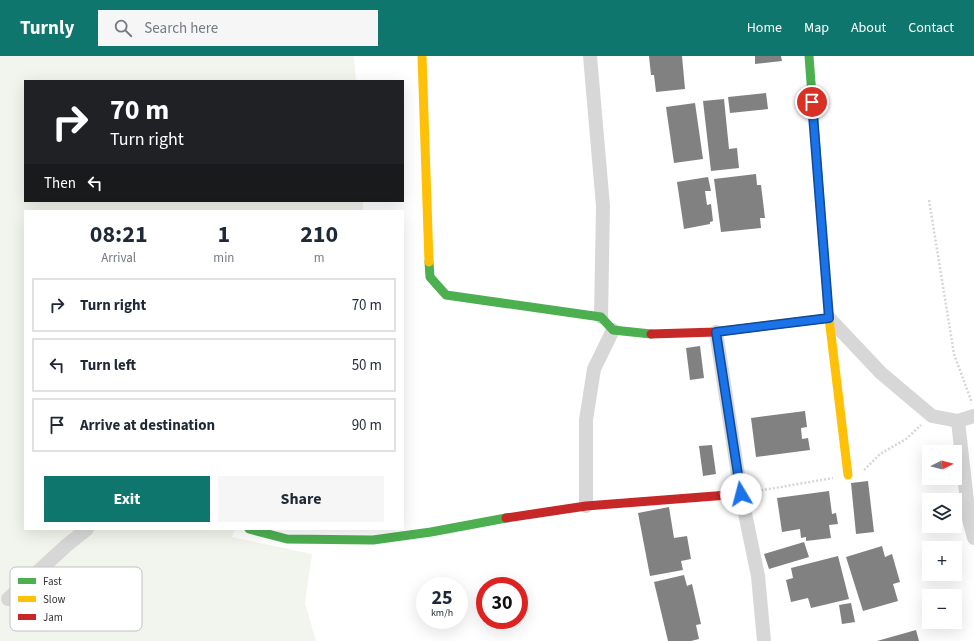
<!DOCTYPE html>
<meta charset="utf-8">
<style>
body{margin:0;font-family:"Source Sans 3",sans-serif;background:#f6f6f7;color:#1f2937;height:100vh;display:flex;flex-direction:column;font-size:15px;white-space:nowrap}
*{box-sizing:border-box;margin:0}
p{font-size:13px;color:#747a83}
.icon{flex:none;width:22px;height:22px;fill:none;stroke:currentColor;stroke-width:2;stroke-linecap:round;stroke-linejoin:round}
.map{position:relative;flex:1;overflow:hidden}
.side{position:absolute;left:24px;top:154px;width:380px;height:320px;display:flex;flex-direction:column;background:#fff;border-radius:0px;box-shadow:0 4px 16px #0002}
.side>*{flex:none}
.guide{position:absolute;left:24px;top:24px;width:380px;height:122px;border-radius:0px;box-shadow:0 4px 16px #0002;background:#202124;color:#fff;overflow:hidden}
.needle{width:26px;rotate:84deg}
.fabs{position:absolute;left:922px;top:389px;display:grid;gap:8px}
.fabs a{display:grid;place-items:center;width:40px;height:40px;border-radius:0px;background:#fff;box-shadow:0 4px 16px #0002;font-size:20px}
.speed{position:absolute;left:416px;top:521px;display:flex;gap:8px;font-size:20px;font-weight:700;text-align:center}
.speed>*{display:grid;place-content:center;width:52px;height:52px;border-radius:50%;background:#fff;box-shadow:0 4px 16px #0002;line-height:1}
.speed small{font-size:10px;font-weight:400}
.speed .limit{border:6px solid #d22;background:#fff;color:#111}
.pin{position:absolute;display:grid;place-items:center;width:34px;height:34px;color:#fff;margin:-17px;border:2px solid #fff;border-radius:50%;box-shadow:0 1px 4px #0007}
.me{position:absolute;width:44px;margin:-22px;rotate:352deg;stroke-linejoin:round;filter:drop-shadow(0 0 3px #0008)}
.turn{display:flex;align-items:center;gap:14px;height:84px;padding:0 20px;font-size:18px}
.turn .icon{width:52px;height:52px;stroke-width:2.5}
.turn b{display:block;font-size:28px;line-height:34px}
.then{display:flex;align-items:center;height:38px;padding:0 20px;background:#0003;gap:8px;font-size:15px}
.eta{display:flex;justify-content:space-evenly;align-items:center;height:68px;text-align:center}
.eta b{font-size:24px;font-weight:700;line-height:28px}
.button{display:flex;gap:8px;margin-top:auto;padding:8px 20px}
.button a{flex:1;height:46px;border-radius:0px;background:#0f766e;color:#fff;font-size:16px;font-weight:700;line-height:46px;text-align:center}
.button a+a{background:#f6f6f7;color:#1f2937}
ul{padding:0;list-style:none}
li{display:flex;align-items:center;gap:12px;height:54px;margin:0 8px 6px;padding:0 12px;border:2px solid #e0e1e3;border-radius:0px}
li div{flex:1}
li b{display:block;font-size:15px}
li em{font-style:normal}
header{display:flex;align-items:center;gap:24px;box-sizing:border-box;height:56px;padding:0 20px;background:#0f766e;color:#fff}
header strong{font-size:19px}
nav{display:flex;gap:22px;margin-inline-start:auto;font-size:14px}
.search{width:280px;height:36px;background:#f6f6f7;display:flex;align-items:center;gap:10px;box-sizing:border-box;padding:0 14px;border-radius:0px;color:#747a83;font-size:15px}
.map>svg:first-child{display:block}
</style>
<header>
<strong>Turnly</strong>
<div class="search"><svg class="icon" aria-label="search" viewBox="0 0 24 24"><circle cx="10" cy="10" r="6"/><path d="M15 15l6 6"/></svg>Search here</div>
<nav><a>Home</a><a>Map</a><a>About</a><a>Contact</a></nav>
</header>
<div class="map">
<svg width="974" height="585" viewBox="0 0 974 585">
<rect width="100%" height="100%" fill="#fff"/>
<path fill="#f1f5ed" d="M0 0H354L356 25H25V145H363V155H25V473H235L232 481 312 498 305 547 316 585H0Z"/>
<g fill="#818181">
<path d="M649 0H682L685 33 656 36 654 19H651Z"/>
<path d="M755 0H781L782 5 755 8Z"/>
<path d="M766 37 768 53 730 57 728 41Z"/>
<path d="M724 43 729 93 737 92 739 112 711 115 703 45Z"/>
<path d="M695 47 703 103 674 107 666 51Z"/>
<path d="M756 118 757 129H761L765 162H760L761 172 721 176 714 123Z"/>
<path d="M708 121 711 135H705L707 149 711 148 713 165 710 166V168L684 173 677 126Z"/>
<path d="M700 290 704 322 690 324 686 292Z"/>
<path d="M805 355 807 371 801 372 802 383 808 382 810 394 756 401 751 362Z"/>
<path d="M712 389 716 418 703 420 699 390Z"/>
<path d="M868 425 874 476 856 478 851 427Z"/>
<path d="M829 435 832 458 836 457 838 468 829 469 831 482 806 485V481L801 482 800 473 782 476 777 442Z"/>
<path d="M669 451 674 482 687 480 691 503 681 505 683 514 650 520 638 457Z"/>
<path d="M804 486 809 501 769 513 764 498Z"/>
<path d="M882 490 885 501 892 498 900 526 893 528 898 545 863 555 846 501Z"/>
<path d="M838 500 849 543 811 552 808 542 791 546 786 524 793 522 791 512Z"/>
<path d="M684 519 687 530 692 528 701 568 696 569 699 583 691 585H668L654 526Z"/>
<path d="M851 547 855 566 842 568 839 549Z"/>
<path d="M916 574 919 585H877Z"/>
</g>
<g fill="none" stroke-linecap="round" stroke-linejoin="round">
<g stroke="#d6d6d6" stroke-width="2.5" stroke-dasharray="2 2" stroke-linecap="butt">
<path d="M929 144 954 298 972 347"/>
<path d="M864 414 880 398 906 383 921 369"/>
<path d="M757 435 833 422"/>
</g>
<g stroke="#d7d7d7" stroke-width="14">
<path d="M590 0 603 150 601 261"/>
<path d="M829 262 881 317 932 360 958 365 974 360"/>
<path d="M716 276 741 438 758 520 764 585"/>
<path d="M958 365 969 463 974 482"/>
<path d="M586 450V364L594 313 613 274"/>
<path d="M8 543 67 489 87 473"/>
</g>
<g stroke="#4caf50" stroke-width="9">
<path d="M809 0 821 160"/>
<path d="M429 206 430 221 446 239 601 261 613 274 651 278"/>
<path d="M249 473 287 483 373 484 431 476 506 462"/>
</g>
<g stroke="#ffc107" stroke-width="9">
<path d="M422 0 429 206"/>
<path d="M821 160 829 262 848 419"/>
</g>
<g stroke="#c62828" stroke-width="9">
<path d="M651 278 716 276 829 262"/>
<path d="M506 462 586 450 741 438"/>
</g>
</g>
<g fill="none" stroke-linecap="round" stroke-linejoin="round">
<defs>
<path id="route" d="M741 438 716 276 829 262 812 46"/>
</defs>
<use href="#route" stroke="#114b97" stroke-width="10"/>
<use href="#route" stroke="#1a73e8" stroke-width="7"/>
</g>
<rect x="10" y="511" width="132" height="64" rx="6" fill="#fff" stroke="#c2c2c2" stroke-width="1"/>
<rect x="18" y="522" width="18" height="6" fill="#4caf50"/>
<rect x="18" y="540" width="18" height="6" fill="#ffc107"/>
<rect x="18" y="558" width="18" height="6" fill="#c62828"/>
<g font-size="11" fill="#333">
<text x="43" y="529">Fast</text>
<text x="43" y="547">Slow</text>
<text x="43" y="565">Jam</text>
</g>
</svg>
<div class="fabs">
<a><svg class="needle" viewBox="-14 -14 28 28"><path d="M0-13l5 13h-10z" fill="#e53935"/><path d="M0 13l5-13h-10z" fill="#747a83"/></svg></a>
<a><svg class="icon" aria-label="layers" viewBox="0 0 24 24"><path d="M12 4l9 5-9 5-9-5zM3 14l9 5 9-5"/></svg></a>
<a>+</a>
<a>−</a>
</div>
<div class="speed"><div>25<small>km/h</small></div><div class="limit">30</div></div>
<div class="pin" style="left:812px;top:46px;background:#d93025"><svg class="icon" aria-label="arrive" viewBox="0 0 24 24"><path d="M6 21V4h12l-3 4 3 4H6"/></svg></div>
<svg class="me" style="left:741px;top:438px" viewBox="-20 -20 40 40"><circle r="19" fill="#fff"/><path d="M0-13L10 11 0 6-10 11z" fill="#1a73e8"/></svg>
<div class="guide">
<div class="turn"><svg class="icon" aria-label="right" viewBox="0 0 24 24"><path d="M7 20v-9h11M14 6l5 5-5 5"/></svg><div><b>70 m</b>Turn right</div></div>
<div class="then">Then<svg class="icon" aria-label="left" viewBox="0 0 24 24"><path d="M17 20v-9H6M10 6l-5 5 5 5"/></svg></div>
</div>
<section class="side">
<div class="eta">
<div><b>08:21</b><p>Arrival</p></div>
<div><b>1</b><p>min</p></div>
<div><b>210</b><p>m</p></div>
</div>
<ul>
<li><svg class="icon" aria-label="right" viewBox="0 0 24 24"><path d="M7 20v-9h11M14 6l5 5-5 5"/></svg><div><b>Turn right</b></div><em>70 m</em></li>
<li><svg class="icon" aria-label="left" viewBox="0 0 24 24"><path d="M17 20v-9H6M10 6l-5 5 5 5"/></svg><div><b>Turn left</b></div><em>50 m</em></li>
<li><svg class="icon" aria-label="arrive" viewBox="0 0 24 24"><path d="M6 21V4h12l-3 4 3 4H6"/></svg><div><b>Arrive at destination</b></div><em>90 m</em></li>
</ul>
<div class="button"><a>Exit</a><a>Share</a></div>
</section>
</div>
